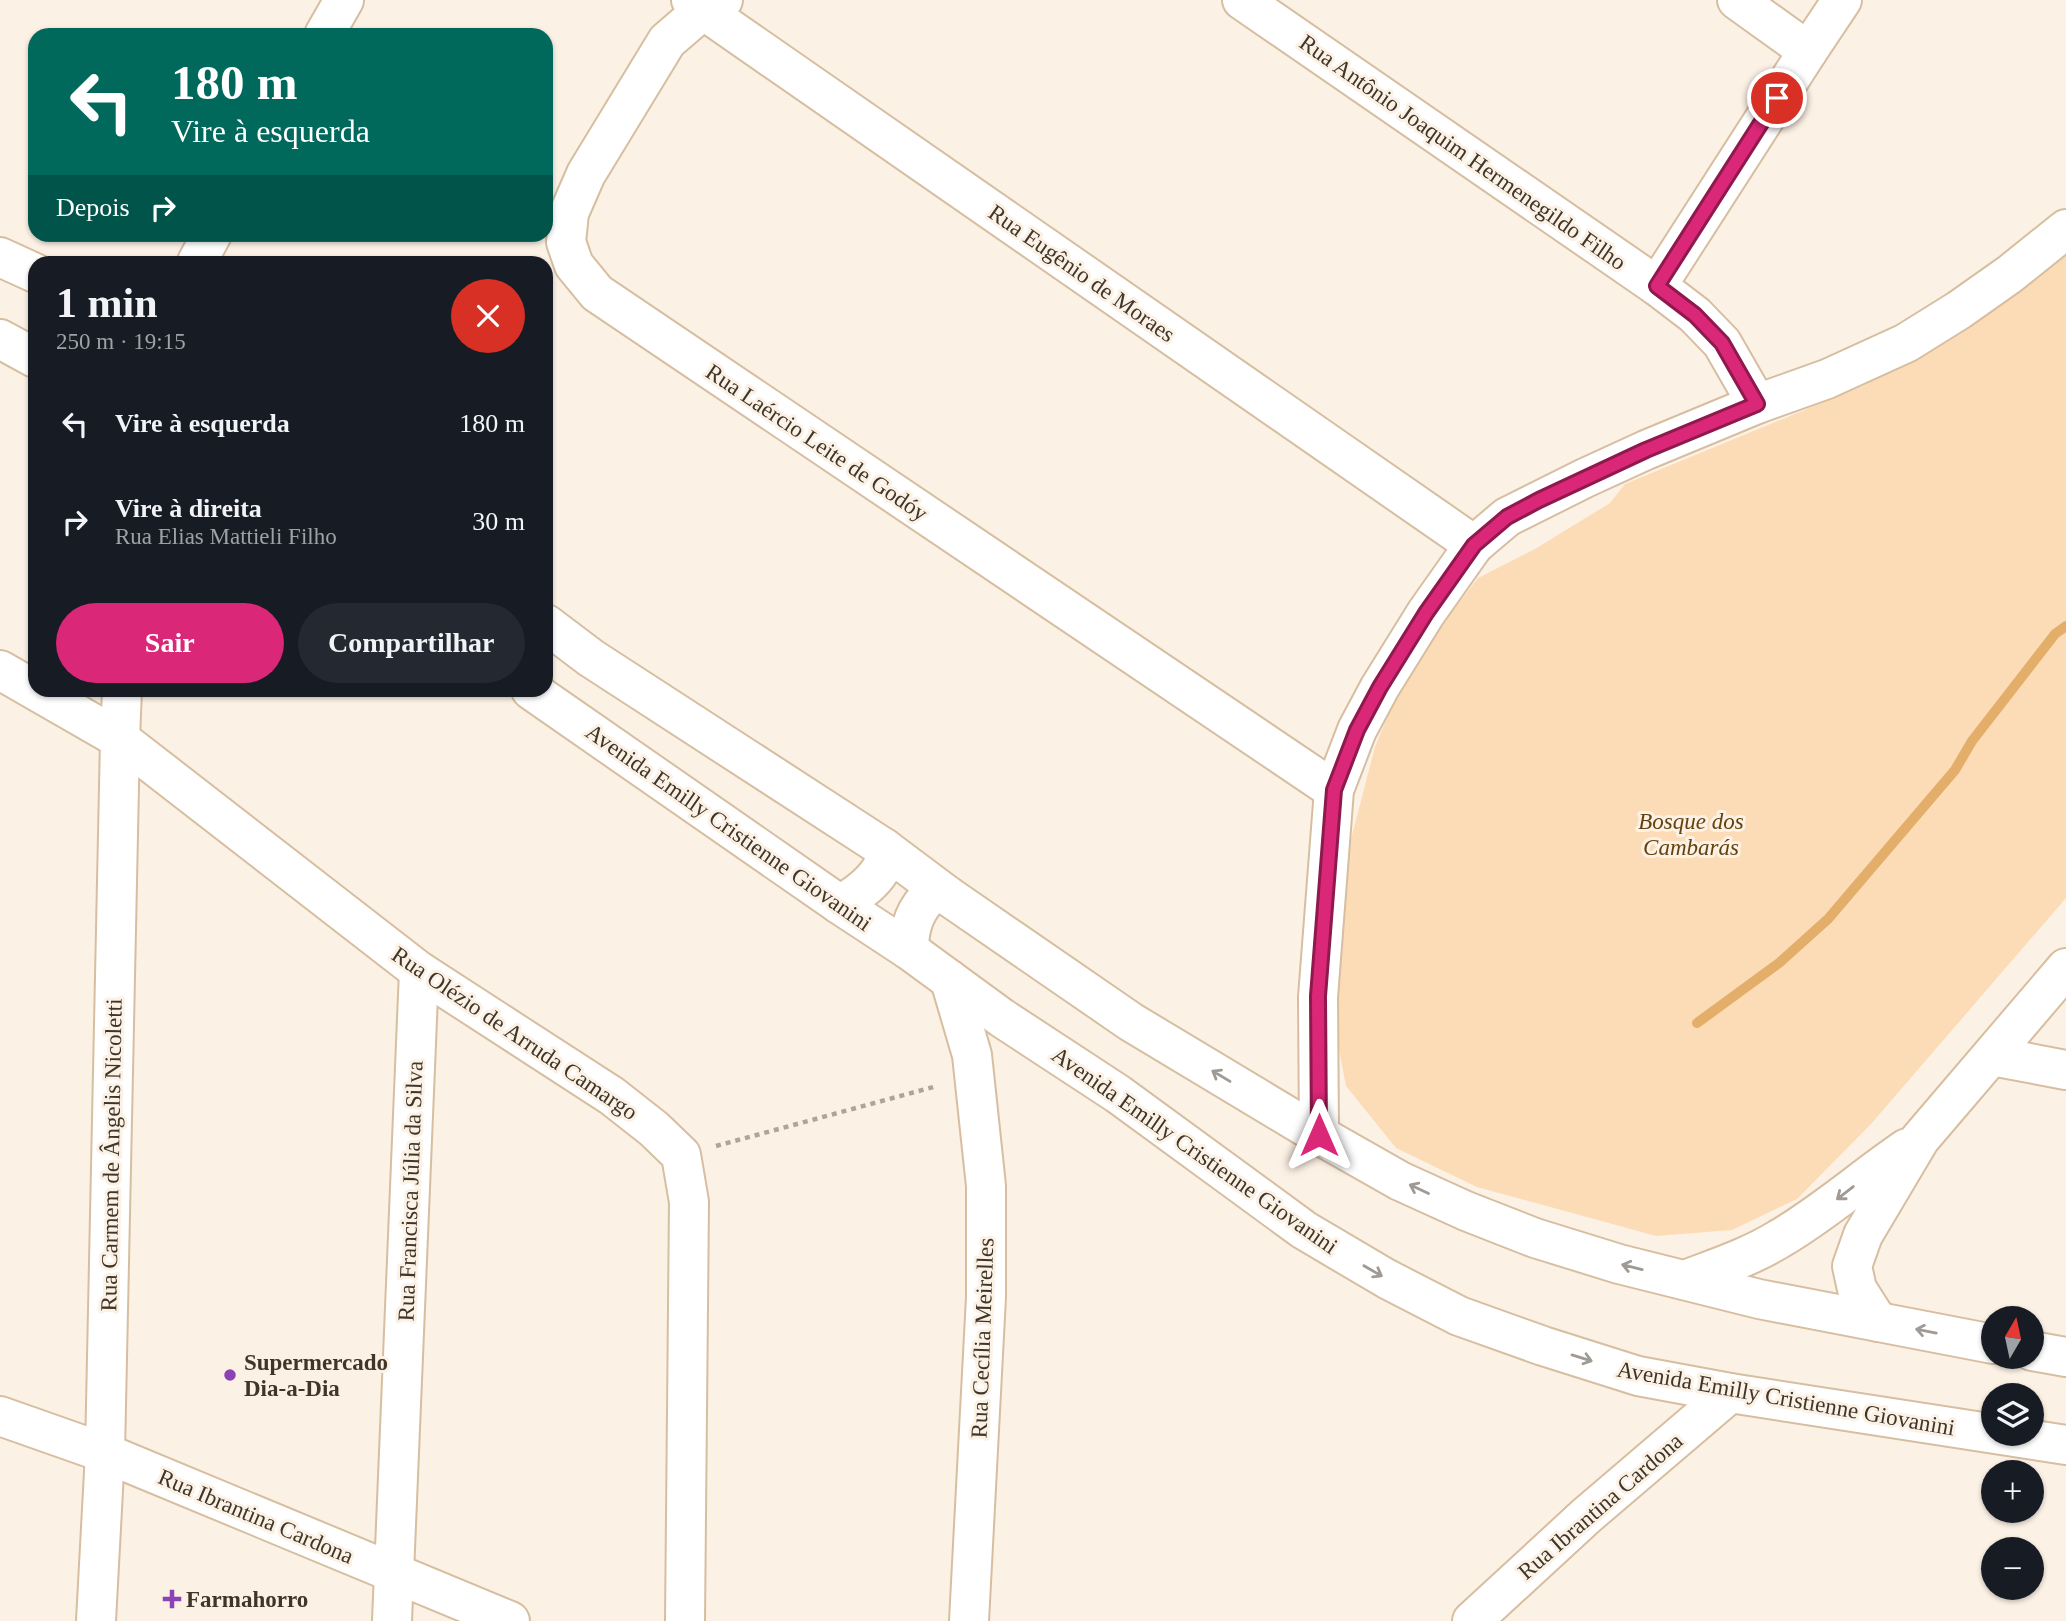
<!DOCTYPE html>
<html lang="pt">
<meta charset="utf-8">
<style>
body{margin:0;font-family:Georgia,serif;background:#242831;color:#f1f3f6;height:100vh;display:flex;flex-direction:column;font-size:26px;white-space:nowrap}
*{box-sizing:border-box;margin:0}
p{font-size:23px;color:#9ea1a6}
.icon{flex:none;width:38px;height:38px;fill:none;stroke:currentColor;stroke-width:2;stroke-linecap:round;stroke-linejoin:round}
.map{position:relative;flex:1;overflow:hidden}
.panel{position:absolute;left:28px;top:256px;width:525px;height:441px;display:flex;flex-direction:column;background:#171b24;border-radius:21px;box-shadow:0 2px 5px #0004}
.panel>*{flex:none}
.guide{position:absolute;left:28px;top:28px;width:525px;height:214px;border-radius:21px;box-shadow:0 2px 5px #0004;background:#00695c;color:#fff;overflow:hidden}
.needle{width:46px;rotate:9deg}
.fabs{position:absolute;left:1981px;top:1306px;display:grid;gap:14px}
.fabs a{display:grid;place-items:center;width:63px;height:63px;border-radius:50%;background:#171b24;box-shadow:0 2px 5px #0004;font-size:35px}
.pin{position:absolute;display:grid;place-items:center;width:60px;height:60px;color:#fff;margin:-30px;border:4px solid #fff;border-radius:50%;box-shadow:0 2px 7px #0007}
.me{position:absolute;width:77px;margin:-38px;rotate:0deg;stroke-linejoin:round;filter:drop-shadow(0 0 5px #0008)}
.turn{display:flex;align-items:center;gap:24px;height:147px;padding:0 28px;font-size:32px}
.turn .icon{width:91px;height:91px;stroke-width:2.5}
.turn b{display:block;font-size:49px;line-height:60px}
.then{display:flex;align-items:center;height:66px;padding:0 28px;background:#0003;gap:14px;font-size:26px}
.round{display:grid;place-items:center;flex:none;width:74px;height:74px;border-radius:37px;background:#242831}
.headline{display:flex;align-items:center;justify-content:space-between;height:119px;padding:0 28px}
h1{font-size:42px;font-weight:800;line-height:52px}
.action{display:flex;gap:14px;margin-top:auto;padding:14px 28px}
.action a{flex:1;height:80px;border-radius:42px;background:#db2777;color:#fff;font-size:28px;font-weight:800;line-height:80px;text-align:center}
.action a+a{background:#242831;color:#f1f3f6}
ul{padding:0;list-style:none}
li{display:flex;align-items:center;gap:21px;height:98px;padding:0 28px}
li div{flex:1}
li b{display:block;font-size:26px}
li em{font-style:normal}
.map>svg:first-child{display:block}
</style>
<div class="map">
<svg width="2066" height="1621" viewBox="0 0 2066 1621">
<rect width="100%" height="100%" fill="#fcf1e5"/>
<path fill="#fcdcb7" d="M2066 248V898L1871 1124 1797 1199 1732 1230 1656 1236 1477 1187 1396 1148 1346 1086 1338 1044 1339 952 1351 839 1375 747 1408 667 1478 578 1535 549 1610 503 1625 484 1865 385 1987 312Z"/>
<g fill="none" stroke-linecap="round" stroke-linejoin="round">
<path stroke="#e3ae6a" stroke-width="10" d="M1697 1023 1779 963 1828 919 1955 770 1972 741 2055 634 2066 626"/>
<defs>
<g id="minor">
<path d="M691 0 703 10 1474 545"/>
<path d="M723 0 703 10 667 41 586 174 569 213 566 242 574 265 597 293 1334 790"/>
<path d="M1242 0 1657 286 1695 315 1722 343 1757 404"/>
<path d="M1737 0 1808 51"/>
<path d="M324 35 344 0"/>
<path d="M197 262 212 234"/>
<path d="M1657 286 1808 51 1842 0"/>
<path d="M546 624 591 658 884 848 948 896 1131 1022 1319 1135 1400 1181 1466 1211 1535 1238 1619 1264 1759 1299 1993 1344"/>
<path d="M0 670 120 739 419 971 612 1096 654 1129 681 1155 689 1202 685 1621"/>
<path d="M531 690 839 904 909 950 1002 1018 1118 1094 1304 1230 1387 1279 1459 1316 1543 1346 1638 1376 1730 1393 2066 1445"/>
<path d="M839 904C854 898 882 877 884 860 885 856 884 852 884 848"/>
<path d="M909 950C909 926 915 909 933 892L948 896"/>
<path d="M950 980 972 1055 986 1186V1297L969 1621"/>
<path d="M1992 1056 2066 1070"/>
<path d="M1319 1135 1318 997 1334 790 1357 730 1380 687 1426 613 1474 545 1507 517 1585 478 1646 450 1757 404 1827 379 1906 343 1959 310 2010 274 2066 229"/>
<path d="M1685 1280C1716 1268 1750 1257 1779 1239 1824 1213 1864 1177 1907 1148"/>
<path d="M1878 1322 1857 1289 1852 1266 1863 1235 1920 1139 2066 968"/>
<path d="M2032 1351 2066 1357"/>
<path d="M0 1416 105 1453 510 1621"/>
<path d="M392 1621 419 971"/>
<path d="M1472 1621 1586 1516 1730 1393"/>
</g>
<g id="major">
<path d="M0 257 35 273"/>
<path d="M0 339 35 358"/>
<path d="M96 1621 105 1453 120 739 122 690"/>
</g>
</defs>
<use href="#minor" stroke="#d7bea0" stroke-width="42"/>
<use href="#major" stroke="#d7bea0" stroke-width="42"/>
<path stroke="#afa498" stroke-width="4.5" stroke-dasharray="5 5" stroke-linecap="butt" d="M716 1146 937 1086"/>
<use href="#minor" stroke="#fff" stroke-width="38"/>
<use href="#major" stroke="#fff" stroke-width="38"/>
</g>
<defs><path id="oneway-shaft" d="M-6 0H5M1.5-3L5.5 0L1.5 3" fill="none" stroke-width="1.6" stroke-linecap="round" stroke-linejoin="round" transform="scale(1.75)"/></defs>
<g stroke="#9f9a94">
<use href="#oneway-shaft" transform="translate(1221 1076) rotate(-149)"/>
<use href="#oneway-shaft" transform="translate(1419 1189) rotate(-155)"/>
<use href="#oneway-shaft" transform="translate(1845 1193) rotate(142)"/>
<use href="#oneway-shaft" transform="translate(1632 1267) rotate(-166)"/>
<use href="#oneway-shaft" transform="translate(1373 1271) rotate(30)"/>
<use href="#oneway-shaft" transform="translate(1926 1331) rotate(-169)"/>
<use href="#oneway-shaft" transform="translate(1582 1358) rotate(17)"/>
</g>
<g fill="none" stroke-linecap="round" stroke-linejoin="round">
<defs>
<path id="route" d="M1319 1135 1318 996 1334 790 1357 730 1380 687 1426 613 1474 545 1507 517 1539 500 1646 450 1757 404 1722 343 1695 315 1657 286 1777 98"/>
</defs>
<use href="#route" stroke="#8e194d" stroke-width="18"/>
<use href="#route" stroke="#db2777" stroke-width="12"/>
</g>
<g fill="#8c42b4" stroke="#fcf1e5" stroke-width="2.5">
<circle cx="230" cy="1375" r="7"/>
<path d="M168.5 1588.5h7v7h7v7h-7v7h-7v-7h-7v-7h7z"/>
</g>
<g text-anchor="middle" stroke-width="6" stroke-linejoin="round" paint-order="stroke">
<g font-size="23" fill="#3f3529" stroke="#fcf1e5">
<text transform="translate(1463 152) rotate(35)" y="8">Rua Antônio Joaquim Hermenegildo Filho</text>
<text transform="translate(1082 273) rotate(35)" y="8">Rua Eugênio de Moraes</text>
<text transform="translate(817 442) rotate(34)" y="8">Rua Laércio Leite de Godóy</text>
<text transform="translate(729 827) rotate(35)" y="8">Avenida Emilly Cristienne Giovanini</text>
<text transform="translate(515 1033) rotate(34)" y="8">Rua Olézio de Arruda Camargo</text>
<text transform="translate(1195 1150) rotate(35)" y="8">Avenida Emilly Cristienne Giovanini</text>
<text transform="translate(111 1155) rotate(-89)" y="8">Rua Carmem de Ângelis Nicoletti</text>
<text transform="translate(410 1191) rotate(-88)" y="8">Rua Francisca Júlia da Silva</text>
<text transform="translate(982 1338) rotate(-88)" y="8">Rua Cecília Meirelles</text>
<text transform="translate(1786 1398) rotate(10)" y="8">Avenida Emilly Cristienne Giovanini</text>
<text transform="translate(1600 1506) rotate(-41)" y="8">Rua Ibrantina Cardona</text>
<text transform="translate(256 1516) rotate(23)" y="8">Rua Ibrantina Cardona</text>
</g>
<g font-size="23" font-style="italic" fill="#65420d" stroke="#fcf1e5">
<text x="1691" y="829">Bosque dos<tspan x="1691" dy="26">Cambarás</tspan></text>
</g>
<g font-size="23" font-weight="bold" fill="#3f3529" stroke="#fcf1e5" text-anchor="start">
<text x="244" y="1370">Supermercado<tspan x="244" dy="26">Dia-a-Dia</tspan></text>
<text x="186" y="1607">Farmahorro</text>
</g>
</g>
</svg>
<div class="fabs">
<a><svg class="needle" viewBox="-14 -14 28 28"><path d="M0-13l5 13h-10z" fill="#e53935"/><path d="M0 13l5-13h-10z" fill="#9ea1a6"/></svg></a>
<a><svg class="icon" aria-label="layers" viewBox="0 0 24 24"><path d="M12 4l9 5-9 5-9-5zM3 14l9 5 9-5"/></svg></a>
<a>+</a>
<a>−</a>
</div>
<div class="pin" style="left:1777px;top:98px;background:#d93025"><svg class="icon" aria-label="arrive" viewBox="0 0 24 24"><path d="M6 21V4h12l-3 4 3 4H6"/></svg></div>
<svg class="me" style="left:1319px;top:1135px" viewBox="-20 -20 40 40"><path d="M0-17L14 15 0 8-14 15z" fill="#db2777" stroke="#fff" stroke-width="4"/></svg>
<div class="guide">
<div class="turn"><svg class="icon" aria-label="left" viewBox="0 0 24 24"><path d="M17 20v-9H6M10 6l-5 5 5 5"/></svg><div><b>180 m</b>Vire à esquerda</div></div>
<div class="then">Depois<svg class="icon" aria-label="right" viewBox="0 0 24 24"><path d="M7 20v-9h11M14 6l5 5-5 5"/></svg></div>
</div>
<section class="panel">
<div class="headline"><div><h1>1 min</h1><p>250 m · 19:15</p></div><a class="round" style="background:#d93025;color:#fff"><svg class="icon" aria-label="close" viewBox="0 0 24 24"><path d="M6 6l12 12M18 6L6 18"/></svg></a></div>
<ul>
<li><svg class="icon" aria-label="left" viewBox="0 0 24 24"><path d="M17 20v-9H6M10 6l-5 5 5 5"/></svg><div><b>Vire à esquerda</b></div><em>180 m</em></li>
<li><svg class="icon" aria-label="right" viewBox="0 0 24 24"><path d="M7 20v-9h11M14 6l5 5-5 5"/></svg><div><b>Vire à direita</b><p>Rua Elias Mattieli Filho</p></div><em>30 m</em></li>
</ul>
<div class="action"><a>Sair</a><a>Compartilhar</a></div>
</section>
</div>
